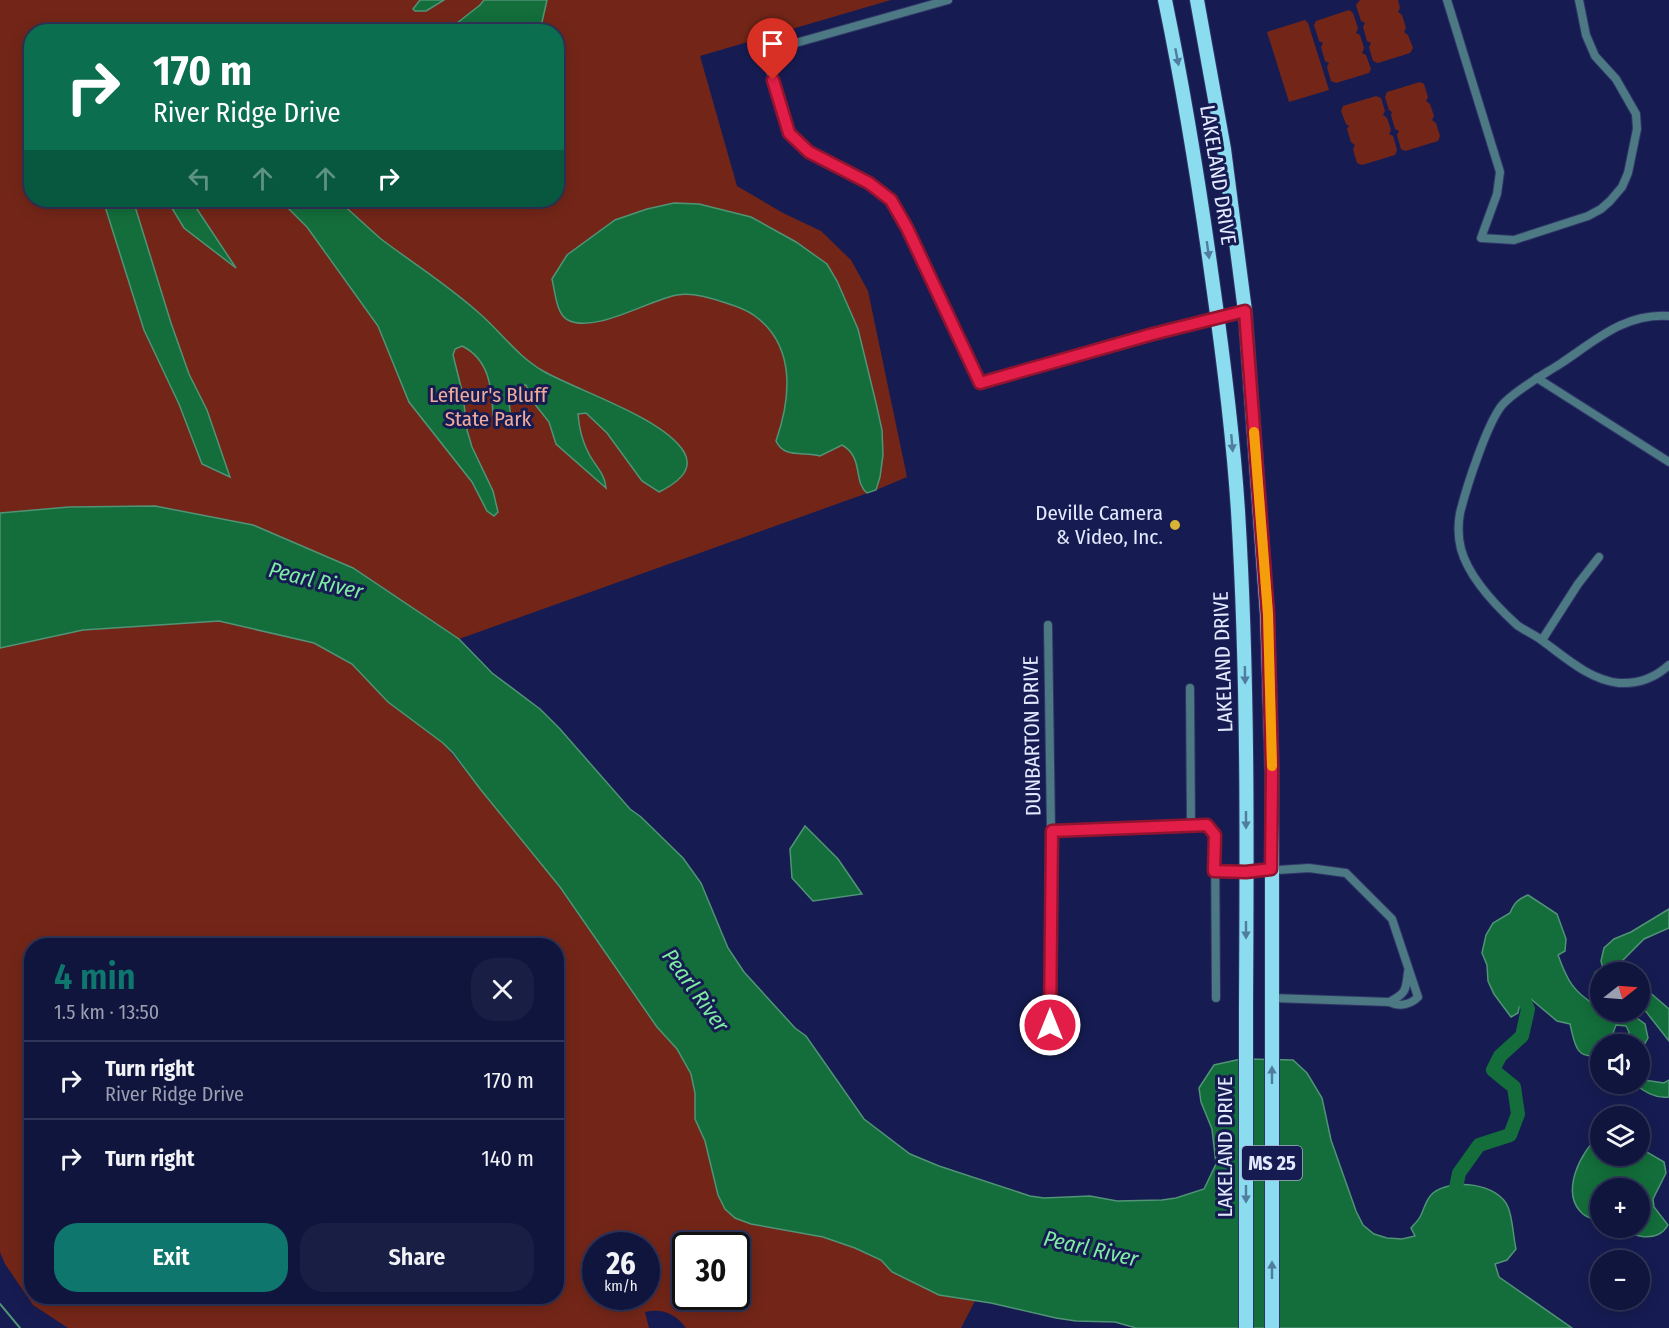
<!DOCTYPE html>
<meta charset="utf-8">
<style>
body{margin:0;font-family:"Fira Sans Condensed",sans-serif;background:#191e45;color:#f1f3f6;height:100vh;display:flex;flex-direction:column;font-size:22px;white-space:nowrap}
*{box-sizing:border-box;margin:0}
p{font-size:20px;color:#9c9fb0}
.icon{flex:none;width:33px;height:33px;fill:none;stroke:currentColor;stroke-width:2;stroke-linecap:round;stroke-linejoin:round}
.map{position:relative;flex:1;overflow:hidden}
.details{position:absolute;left:24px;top:938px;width:540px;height:366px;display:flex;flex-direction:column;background:#10153e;border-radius:24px;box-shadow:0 3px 15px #0003,0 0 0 2px #303458}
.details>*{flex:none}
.guide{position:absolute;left:24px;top:24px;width:540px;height:183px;border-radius:24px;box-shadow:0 3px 15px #0003,0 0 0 2px #303458;background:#0b6e4f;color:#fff;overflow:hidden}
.needle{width:39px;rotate:73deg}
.controls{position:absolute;left:1590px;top:962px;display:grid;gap:12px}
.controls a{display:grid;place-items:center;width:60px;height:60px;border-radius:50%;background:#10153e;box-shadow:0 3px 15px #0003,0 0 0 2px #303458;font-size:30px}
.speed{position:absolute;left:582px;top:1232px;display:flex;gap:12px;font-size:30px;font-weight:700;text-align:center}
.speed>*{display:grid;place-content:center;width:78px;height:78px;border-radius:50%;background:#10153e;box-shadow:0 3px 15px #0003,0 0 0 2px #303458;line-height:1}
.speed small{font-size:15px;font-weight:400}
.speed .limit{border:3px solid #111;border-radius:9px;background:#fff;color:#111}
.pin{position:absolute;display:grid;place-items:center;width:51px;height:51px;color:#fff;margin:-62px -26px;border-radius:50% 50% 50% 0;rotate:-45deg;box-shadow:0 0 6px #0007}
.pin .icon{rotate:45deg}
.me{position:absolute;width:66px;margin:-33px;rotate:0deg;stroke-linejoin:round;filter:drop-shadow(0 0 4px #0008)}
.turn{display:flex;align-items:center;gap:21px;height:126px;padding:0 30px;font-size:27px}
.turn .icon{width:78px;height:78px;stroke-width:2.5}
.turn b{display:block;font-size:42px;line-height:51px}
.lanes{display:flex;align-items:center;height:57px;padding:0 30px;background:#0003;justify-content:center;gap:30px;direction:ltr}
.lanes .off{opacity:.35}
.round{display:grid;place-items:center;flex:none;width:63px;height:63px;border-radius:24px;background:#191e45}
.overview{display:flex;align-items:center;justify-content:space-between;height:102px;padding:0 30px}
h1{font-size:36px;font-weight:600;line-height:45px;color:#0f766e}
.action{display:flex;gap:12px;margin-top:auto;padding:12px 30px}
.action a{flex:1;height:69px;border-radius:24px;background:#0f766e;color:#fff;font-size:24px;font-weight:600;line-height:69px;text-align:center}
.action a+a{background:#191e45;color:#f1f3f6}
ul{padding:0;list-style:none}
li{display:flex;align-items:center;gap:18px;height:78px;padding:0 30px;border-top:2px solid #303458}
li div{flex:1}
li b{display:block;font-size:22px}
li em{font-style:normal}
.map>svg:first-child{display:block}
</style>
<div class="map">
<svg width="1669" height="1328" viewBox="0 0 1669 1328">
<rect width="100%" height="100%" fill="#161c52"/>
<g fill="#732618" fill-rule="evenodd">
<path d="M0 0H891L700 56 737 186 783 213 821 231 851 260 868 291 907 477 876 490 459 639 354 568 155 506 69 507 0 513ZM32 32H556V200H32Z"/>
<path d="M1360 0H1398L1400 8 1398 12 1402 15 1406 28 1404 32 1408 35 1413 48 1410 53 1378 63 1373 61 1369 47 1371 43 1367 41 1363 27 1365 23 1361 21 1356 5Z"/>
<path d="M1349 10 1353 13 1358 28 1356 33 1360 35 1364 48 1362 53 1366 55 1371 69 1369 73 1336 83 1331 81 1327 67 1329 63 1325 61 1321 47 1323 43 1319 41 1314 25 1316 21Z"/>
<path d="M1305 20 1308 23 1329 90 1289 102 1267 32Z"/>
<path d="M1420 82 1424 84 1428 97 1426 101 1430 104 1434 116 1432 120 1436 123 1440 136 1438 141 1405 151 1401 149 1397 135 1399 131 1395 129 1391 115 1392 112 1389 110 1385 97 1387 92Z"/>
<path d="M1376 96 1381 98 1385 111 1383 115 1387 118 1391 130 1389 134 1393 136 1397 150 1395 155 1362 165 1357 163 1353 149 1355 145 1351 142 1347 129 1349 126 1346 124 1341 111 1343 106Z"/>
<path d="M219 621 314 643 352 664 388 702 443 743 499 812 541 861 657 1027 677 1049 691 1074 695 1093V1119L705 1141 718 1195 735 1218 751 1224 823 1237 855 1248 881 1260 892 1272 939 1295 975 1301 961 1328H686C676 1314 662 1308 645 1312L649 1328H68L33 1305 5 1264 0 1252V648L83 630ZM32 945H556V1296H32ZM596 1245H646V1296H596ZM686 1245H736V1296H686Z"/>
</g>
<g fill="#136e3b" stroke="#519376" stroke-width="1.5">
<path d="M420 0H444L426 11H415L413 9Z"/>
<path d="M484 0H547L540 31H447L480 5Z"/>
<path d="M103 200H133L171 323 189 374 207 410 230 477 202 464 179 404 144 330Z"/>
<path d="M167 200H191L236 268 184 228Z"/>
<path d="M280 200H337C352 212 366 226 381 239 414 264 448 285 479 313 501 332 517 356 543 371 578 391 664 418 684 452 695 471 675 484 659 492L642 481 607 433 586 413 578 414C579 428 582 441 589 454 596 467 605 474 606 488L556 444 549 422 534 403 526 385C506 385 508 401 511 416L507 422 499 420 493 415C492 388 489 359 462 346L455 349 453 355 463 395 467 430 472 447 493 491 498 512 494 516 487 511 472 482 409 402 378 326 307 227Z"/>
<path d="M674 203 699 204 751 217 796 242 827 264 837 281 858 329 876 403 882 430 883 455 880 477 876 490 867 493C853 482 864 457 842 445L820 456C804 451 784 459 776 441 791 398 796 346 755 316 747 310 736 306 726 303 712 298 691 292 677 295 649 300 594 334 568 320 556 314 555 291 552 279L567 255 615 220 647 209Z"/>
<path d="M155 506 253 525 353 568 459 639 492 673 540 709 560 729 630 809 641 817 683 858 701 883 728 948 744 972 795 1028 806 1036 864 1119 910 1154 939 1166 1030 1196 1044 1198 1090 1196 1117 1201 1162 1200 1176 1198 1204 1189 1216 1164 1212 1129 1201 1102 1199 1088 1214 1065 1241 1059 1293 1060 1307 1073 1322 1098 1331 1140 1356 1211 1363 1225 1374 1234 1387 1238 1402 1239 1415 1236 1411 1228C1413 1225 1418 1221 1420 1217 1425 1208 1425 1200 1433 1193 1452 1178 1498 1183 1508 1207 1513 1219 1513 1236 1516 1249L1507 1260 1495 1264 1499 1277 1572 1328H1136L1115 1322 1076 1321 1056 1318 991 1303 939 1295 892 1272 881 1260 855 1248 823 1237 751 1224 735 1218 725 1209 718 1195 705 1141 695 1119V1093L691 1074 677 1049 657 1027 560 887 481 790 453 753 443 743 388 702 352 664 314 643 219 621 83 630 0 648V513L69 507Z"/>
<path d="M805 826 838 859 862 894 813 901 792 878 790 849Z"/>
<path d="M1528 895 1557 914 1566 939 1565 951 1558 955C1567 980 1573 992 1597 1006L1600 1005V1011H1627L1645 1024 1648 1038 1640 1052V1044H1626L1629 1032 1626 1026 1616 1025 1609 1044H1600V1055C1575 1060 1575 1044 1570 1024L1557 1021 1526 995 1521 998 1518 1013 1511 1017 1494 994 1488 981 1487 965 1482 953 1486 935 1493 923 1510 913C1514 903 1518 899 1528 895Z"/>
<path d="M1669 909V928L1644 939 1621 962 1627 972H1604L1601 961 1604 948 1614 939 1631 932Z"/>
<path d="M1640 984 1669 1009V1041L1640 1004Z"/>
<path d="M1640 1073 1644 1080 1664 1083 1669 1080V1097C1655 1099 1644 1092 1634 1083H1640Z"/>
<path d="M1600 1135V1155H1640V1148L1664 1162 1666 1173 1653 1199 1654 1207 1668 1225C1656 1246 1630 1234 1613 1227H1640V1188H1600V1222C1595 1220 1588 1218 1583 1214 1559 1193 1581 1151 1600 1135Z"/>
</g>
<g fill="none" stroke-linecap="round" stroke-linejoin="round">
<path stroke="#519376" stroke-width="2" d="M0 1304 20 1328"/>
<g stroke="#136e3b" stroke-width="14">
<path d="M1581 1015 1597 1006 1598 981 1600 976"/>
<path d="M1453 1202 1459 1173 1479 1145 1510 1135 1518 1114 1514 1087 1493 1070 1500 1056 1522 1036 1528 1009 1516 981"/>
</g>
<defs>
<g id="minor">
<path d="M948 0 778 48 769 57 771 74 789 133 809 152 869 183 891 200 907 228 980 383 1153 334 1245 311"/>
<path d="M1447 0 1500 172 1497 194 1481 238 1514 240 1588 216 1601 209 1610 201 1622 187 1628 173 1637 129 1636 114 1616 79 1595 56 1586 35 1579 0"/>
<path d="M1669 316C1624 313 1595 341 1560 364 1541 376 1519 388 1504 403 1488 419 1466 489 1460 513 1458 524 1458 537 1461 549 1469 578 1495 605 1517 625 1525 631 1536 635 1544 642 1566 658 1590 680 1619 683 1637 684 1655 678 1669 665"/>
<path d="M1537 378 1669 462"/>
<path d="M1048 625 1051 831 1050 1025"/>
<path d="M1542 640 1578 584 1599 557"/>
<path d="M1190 688 1191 828 1207 825 1215 835 1216 998"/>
<path d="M1051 831 1191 828"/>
<path d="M1214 871 1246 872 1309 868 1346 873 1392 919 1418 997C1410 1005 1399 1007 1389 1002L1272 998"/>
<path d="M1389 1002C1406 994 1406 990 1408 972"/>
</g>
<g id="trunk">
<path d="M1165 0C1184 92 1199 184 1212 278 1223 355 1233 433 1238 511 1248 676 1247 841 1246 1006 1245 1114 1246 1221 1246 1328"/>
<path d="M1197 0 1224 149 1245 311 1267 614 1272 772V1328"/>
</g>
</defs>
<use href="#minor" stroke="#2f3567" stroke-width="10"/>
<use href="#trunk" stroke="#2f3567" stroke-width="16"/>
<use href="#minor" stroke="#4c7983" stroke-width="8"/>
<use href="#trunk" stroke="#8adcee" stroke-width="14"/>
</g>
<defs><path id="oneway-solid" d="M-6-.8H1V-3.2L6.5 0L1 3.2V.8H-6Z" transform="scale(1.5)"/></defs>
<g fill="#507ca0">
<use href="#oneway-solid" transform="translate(1177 57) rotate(79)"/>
<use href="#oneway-solid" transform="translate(1208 250) rotate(82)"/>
<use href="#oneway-solid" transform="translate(1232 443) rotate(85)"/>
<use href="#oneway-solid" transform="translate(1245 675) rotate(89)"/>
<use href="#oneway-solid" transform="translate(1246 820) rotate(90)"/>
<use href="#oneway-solid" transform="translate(1246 930) rotate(90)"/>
<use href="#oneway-solid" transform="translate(1272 1075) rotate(-90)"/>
<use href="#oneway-solid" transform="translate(1246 1194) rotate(90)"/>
<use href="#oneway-solid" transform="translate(1272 1270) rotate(-90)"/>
</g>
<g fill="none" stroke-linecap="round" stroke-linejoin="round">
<defs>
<path id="route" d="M773 80 789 133 809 152 869 183 891 200 907 228 980 383 1153 334 1245 311 1268 614 1272 772 1271 869 1246 872 1214 871 1215 835 1207 825 1052 831 1050 1025"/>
</defs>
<use href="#route" stroke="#92132f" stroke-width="15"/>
<use href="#route" stroke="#e11d48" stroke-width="10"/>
<path stroke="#f59e0b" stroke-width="10" d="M1254 432 1268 614 1272 766"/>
</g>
<circle fill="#d8b434" stroke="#161c52" stroke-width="2" cx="1175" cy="525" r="6"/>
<g text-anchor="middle" stroke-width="6" stroke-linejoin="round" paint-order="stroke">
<rect fill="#161c52" stroke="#a6accb" stroke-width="1.5" x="1242" y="1146" width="60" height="34" rx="4.5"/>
<g font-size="20" font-weight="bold" fill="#e3eaff">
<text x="1272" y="1170">MS 25</text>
</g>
<g font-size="21" fill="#e3eaff" stroke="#161c52">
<text transform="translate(1218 175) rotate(81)" y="7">LAKELAND DRIVE</text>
<text transform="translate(1223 662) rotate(-92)" y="7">LAKELAND DRIVE</text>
<text transform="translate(1032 736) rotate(-91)" y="7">DUNBARTON DRIVE</text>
<text transform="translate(1225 1147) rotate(-90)" y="7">LAKELAND DRIVE</text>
</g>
<g font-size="21" fill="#f1ab9b" stroke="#161c52">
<text x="488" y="402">Lefleur's Bluff<tspan x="488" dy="24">State Park</tspan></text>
</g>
<g font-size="21" fill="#e3eaff" stroke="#161c52" text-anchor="end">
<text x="1163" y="520">Deville Camera<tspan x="1163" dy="24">&amp; Video, Inc.</tspan></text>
</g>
<g font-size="22" font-style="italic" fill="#7feca2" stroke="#161c52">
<text transform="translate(316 580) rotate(14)" y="8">Pearl River</text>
<text transform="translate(696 990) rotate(54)" y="8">Pearl River</text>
<text transform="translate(1091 1248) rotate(13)" y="8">Pearl River</text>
</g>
</g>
</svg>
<div class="controls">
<a><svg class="needle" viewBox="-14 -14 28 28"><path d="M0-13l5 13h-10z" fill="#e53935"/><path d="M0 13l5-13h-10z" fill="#9c9fb0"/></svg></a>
<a><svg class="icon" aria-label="sound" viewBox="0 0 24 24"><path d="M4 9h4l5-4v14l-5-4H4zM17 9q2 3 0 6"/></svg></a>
<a><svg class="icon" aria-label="layers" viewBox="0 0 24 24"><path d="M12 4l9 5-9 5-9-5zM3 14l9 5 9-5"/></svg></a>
<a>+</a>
<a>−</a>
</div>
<div class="speed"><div>26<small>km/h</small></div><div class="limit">30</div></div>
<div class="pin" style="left:773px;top:80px;background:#d93025"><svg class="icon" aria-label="arrive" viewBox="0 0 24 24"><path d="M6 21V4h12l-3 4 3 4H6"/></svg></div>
<svg class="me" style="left:1050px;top:1025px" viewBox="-20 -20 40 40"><circle r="17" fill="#e11d48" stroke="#fff" stroke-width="3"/><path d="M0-11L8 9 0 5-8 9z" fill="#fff"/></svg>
<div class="guide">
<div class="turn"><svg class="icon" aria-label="right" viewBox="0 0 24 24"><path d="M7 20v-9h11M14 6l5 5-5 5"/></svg><div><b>170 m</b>River Ridge Drive</div></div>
<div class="lanes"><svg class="icon off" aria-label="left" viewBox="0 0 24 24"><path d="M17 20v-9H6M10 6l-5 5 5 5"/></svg><svg class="icon off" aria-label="ahead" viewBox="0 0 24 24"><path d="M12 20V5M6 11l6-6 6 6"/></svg><svg class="icon off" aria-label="ahead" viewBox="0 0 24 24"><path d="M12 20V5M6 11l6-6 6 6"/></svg><svg class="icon" aria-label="right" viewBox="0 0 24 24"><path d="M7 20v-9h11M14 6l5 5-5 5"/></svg></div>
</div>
<section class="details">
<div class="overview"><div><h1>4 min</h1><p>1.5 km · 13:50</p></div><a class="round"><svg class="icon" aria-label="close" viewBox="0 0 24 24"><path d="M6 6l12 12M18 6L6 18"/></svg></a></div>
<ul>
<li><svg class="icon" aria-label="right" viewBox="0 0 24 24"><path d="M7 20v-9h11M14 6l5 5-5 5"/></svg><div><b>Turn right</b><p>River Ridge Drive</p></div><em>170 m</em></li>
<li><svg class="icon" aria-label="right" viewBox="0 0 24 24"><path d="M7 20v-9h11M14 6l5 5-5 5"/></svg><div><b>Turn right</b></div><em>140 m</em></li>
</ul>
<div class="action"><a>Exit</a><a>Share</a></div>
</section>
</div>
